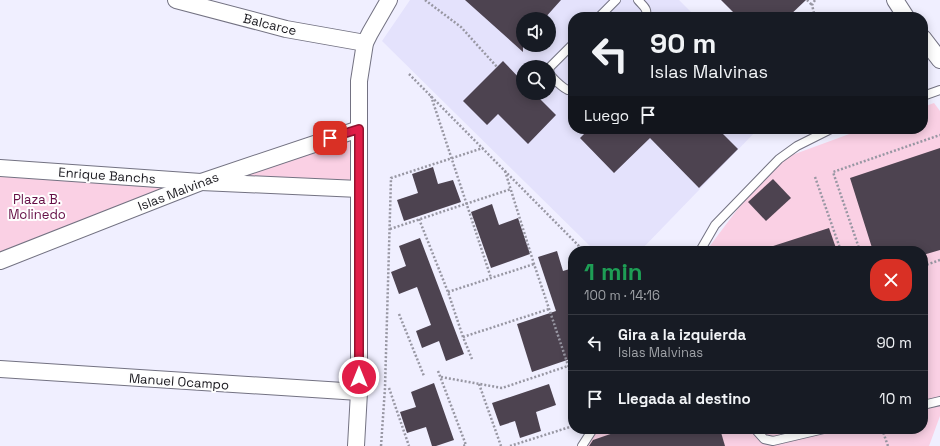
<!DOCTYPE html>
<html lang="es">
<meta charset="utf-8">
<style>
body{margin:0;font-family:"Space Grotesk",sans-serif;background:#242831;color:#f1f3f6;height:100vh;display:flex;flex-direction:column;font-size:15px;white-space:nowrap}
*{box-sizing:border-box;margin:0}
p{font-size:13px;color:#9ea1a6}
.icon{flex:none;width:22px;height:22px;fill:none;stroke:currentColor;stroke-width:2;stroke-linecap:round;stroke-linejoin:round}
.map{position:relative;flex:1;overflow:hidden}
.sheet{position:absolute;left:568px;top:246px;width:360px;height:188px;display:flex;flex-direction:column;background:#171b24;border-radius:16px;box-shadow:0 2px 10px #0003}
.sheet>*{flex:none}
.top-card{position:absolute;left:568px;top:12px;width:360px;height:122px;border-radius:16px;box-shadow:0 2px 10px #0003;background:#171b24;color:#f1f3f6;overflow:hidden}
.tools{position:absolute;left:516px;top:12px;display:grid;gap:8px}
.tools a{display:grid;place-items:center;width:40px;height:40px;border-radius:50%;background:#171b24;box-shadow:0 2px 10px #0003;font-size:20px}
.pin{position:absolute;display:grid;place-items:center;width:34px;height:34px;color:#fff;margin:-17px;border-radius:8px;box-shadow:0 2px 6px #0006}
.me{position:absolute;width:44px;margin:-22px;rotate:0deg;stroke-linejoin:round;filter:drop-shadow(0 0 3px #0008)}
.turn{display:flex;align-items:center;gap:14px;height:84px;padding:0 16px;font-size:18px}
.turn .icon{width:52px;height:52px;stroke-width:2.5}
.turn b{display:block;font-size:28px;line-height:34px}
.then{display:flex;align-items:center;height:38px;padding:0 16px;background:#0003;gap:8px;font-size:15px}
.round{display:grid;place-items:center;flex:none;width:42px;height:42px;border-radius:16px;background:#242831}
.head{display:flex;align-items:center;justify-content:space-between;height:68px;padding:0 16px}
h1{font-size:24px;font-weight:800;line-height:30px;color:#1e9e55}
ul{padding:0;list-style:none}
li{display:flex;align-items:center;gap:12px;height:56px;padding:0 16px;border-top:1px solid #363941}
li div{flex:1}
li b{display:block;font-size:15px}
li em{font-style:normal}
.map>svg:first-child{display:block}
</style>
<div class="map">
<svg width="940" height="446" viewBox="0 0 940 446">
<rect width="100%" height="100%" fill="#f0efff"/>
<path fill="#e4e2fc" fill-rule="evenodd" d="M410 0H679L696 17H573V129H758L640 251H595L382 41ZM523 19H549V45H523ZM523 67H549V93H523Z"/>
<g fill="#fad0e4">
<path d="M934 103 940 111V416L929 446H579L588 429H923V251H706L773 162 863 129H923V107Z"/>
<path d="M359 129V189L201 182 0 261V168L201 182Z"/>
</g>
<g fill="#4d4350">
<path d="M465 0H561L544 19H523V52Z"/>
<path d="M721 0H806L788 17H738Z"/>
<path d="M503 61 523 82V93H534L556 115 528 144 498 114 487 125 463 101Z"/>
<path d="M589 129H718L738 149 699 188 650 138 614 173 580 138Z"/>
<path d="M940 148V250L923 255V251H873L850 178Z"/>
<path d="M433 167 438 184 453 180 461 202 404 221 397 200 418 193 412 174Z"/>
<path d="M773 179 791 198 766 221 748 202Z"/>
<path d="M492 204 499 225 518 218 530 254 491 268 471 212Z"/>
<path d="M829 228 837 251H768L767 248Z"/>
<path d="M420 238 464 354 446 361 439 341 422 348 416 331 431 325 417 287 399 294 391 272 406 266 399 246Z"/>
<path d="M557 251 563 271 573 268V358L532 372 517 324 556 311 538 257Z"/>
<path d="M434 383 454 440 436 446H432L426 427 407 433 400 412 416 407 411 392Z"/>
<path d="M549 384 556 405 536 412 541 431 520 438 515 421 500 426 492 403Z"/>
<path d="M625 429H720L725 446H589L593 440Z"/>
</g>
<g fill="none" stroke-linecap="round" stroke-linejoin="round">
<defs>
<g id="lane">
<path d="M638 0C643 6 649 9 645 17"/>
<path d="M599 17 616 0"/>
<path d="M573 44 550 67C549 70 549 70 550 74 553 79 563 88 568 90L573 88"/>
<path d="M923 96 940 90"/>
<path d="M700 251 715 225 779 159 797 146 831 129"/>
<path d="M923 405 940 401"/>
<path d="M755 429 764 439 773 441 824 429"/>
<path d="M582 446 593 429"/>
</g>
<g id="street">
<path d="M176 0 286 29 365 43"/>
<path d="M895 0 906 17"/>
<path d="M923 38 940 60"/>
<path d="M0 168 201 182 359 189"/>
<path d="M0 261 201 182 359 129"/>
<path d="M0 369 359 392"/>
<path d="M356 446 359 392V81L365 43 370 33 389 0"/>
</g>
</defs>
<use href="#lane" stroke="#737282" stroke-width="10"/>
<use href="#street" stroke="#737282" stroke-width="18"/>
<g stroke="#9897a3" stroke-width="2.5" stroke-dasharray="2 2" stroke-linecap="butt">
<path d="M425 0 461 27 497 67"/>
<path d="M807 0 812 5"/>
<path d="M815 17 812 5 815 0"/>
<path d="M409 74 578 245 582 251"/>
<path d="M431 96 491 278"/>
<path d="M505 171 534 264 573 380"/>
<path d="M815 177 841 251"/>
<path d="M419 219 448 292 463 337 472 359"/>
<path d="M390 229 511 189"/>
<path d="M860 251 833 172 940 135"/>
<path d="M923 266 940 260"/>
<path d="M448 292 534 264"/>
<path d="M399 314 424 376"/>
<path d="M463 337 549 309V308"/>
<path d="M438 371 466 445 463 446"/>
<path d="M441 377 502 388 568 366"/>
<path d="M479 384 501 446"/>
<path d="M389 388 409 446"/>
<path d="M882 429 888 446"/>
<path d="M381 446 385 388 391 178 483 148"/>
<path d="M510 446 573 426"/>
</g>
<use href="#lane" stroke="#fff" stroke-width="8"/>
<use href="#street" stroke="#fff" stroke-width="16"/>
</g>
<g fill="none" stroke-linecap="round" stroke-linejoin="round">
<defs>
<path id="route" d="M330 138 359 129V377"/>
</defs>
<use href="#route" stroke="#92132f" stroke-width="10"/>
<use href="#route" stroke="#e11d48" stroke-width="7"/>
</g>
<g text-anchor="middle" stroke-width="4" stroke-linejoin="round" paint-order="stroke">
<g font-size="13" fill="#19181e" stroke="#fefefe">
<text transform="translate(270 24) rotate(14)" y="5">Balcarce</text>
<text transform="translate(107 175) rotate(4)" y="5">Enrique Banchs</text>
<text transform="translate(178 191) rotate(-21)" y="5">Islas Malvinas</text>
<text transform="translate(179 381) rotate(4)" y="5">Manuel Ocampo</text>
</g>
<g font-size="13" fill="#640e45" stroke="#fefefe">
<text x="37" y="204">Plaza B.<tspan x="37" dy="15">Molinedo</tspan></text>
</g>
</g>
</svg>
<div class="tools">
<a><svg class="icon" aria-label="sound" viewBox="0 0 24 24"><path d="M4 9h4l5-4v14l-5-4H4zM17 9q2 3 0 6"/></svg></a>
<a><svg class="icon" aria-label="search" viewBox="0 0 24 24"><circle cx="10" cy="10" r="6"/><path d="M15 15l6 6"/></svg></a>
</div>
<div class="pin" style="left:330px;top:138px;background:#d93025"><svg class="icon" aria-label="arrive" viewBox="0 0 24 24"><path d="M6 21V4h12l-3 4 3 4H6"/></svg></div>
<svg class="me" style="left:359px;top:377px" viewBox="-20 -20 40 40"><circle r="17" fill="#e11d48" stroke="#fff" stroke-width="3"/><path d="M0-11L8 9 0 5-8 9z" fill="#fff"/></svg>
<div class="top-card">
<div class="turn"><svg class="icon" aria-label="left" viewBox="0 0 24 24"><path d="M17 20v-9H6M10 6l-5 5 5 5"/></svg><div><b>90 m</b>Islas Malvinas</div></div>
<div class="then">Luego<svg class="icon" aria-label="arrive" viewBox="0 0 24 24"><path d="M6 21V4h12l-3 4 3 4H6"/></svg></div>
</div>
<section class="sheet">
<div class="head"><div><h1>1 min</h1><p>100 m · 14:16</p></div><a class="round" style="background:#d93025;color:#fff"><svg class="icon" aria-label="close" viewBox="0 0 24 24"><path d="M6 6l12 12M18 6L6 18"/></svg></a></div>
<ul>
<li><svg class="icon" aria-label="left" viewBox="0 0 24 24"><path d="M17 20v-9H6M10 6l-5 5 5 5"/></svg><div><b>Gira a la izquierda</b><p>Islas Malvinas</p></div><em>90 m</em></li>
<li><svg class="icon" aria-label="arrive" viewBox="0 0 24 24"><path d="M6 21V4h12l-3 4 3 4H6"/></svg><div><b>Llegada al destino</b></div><em>10 m</em></li>
</ul>
</section>
</div>
